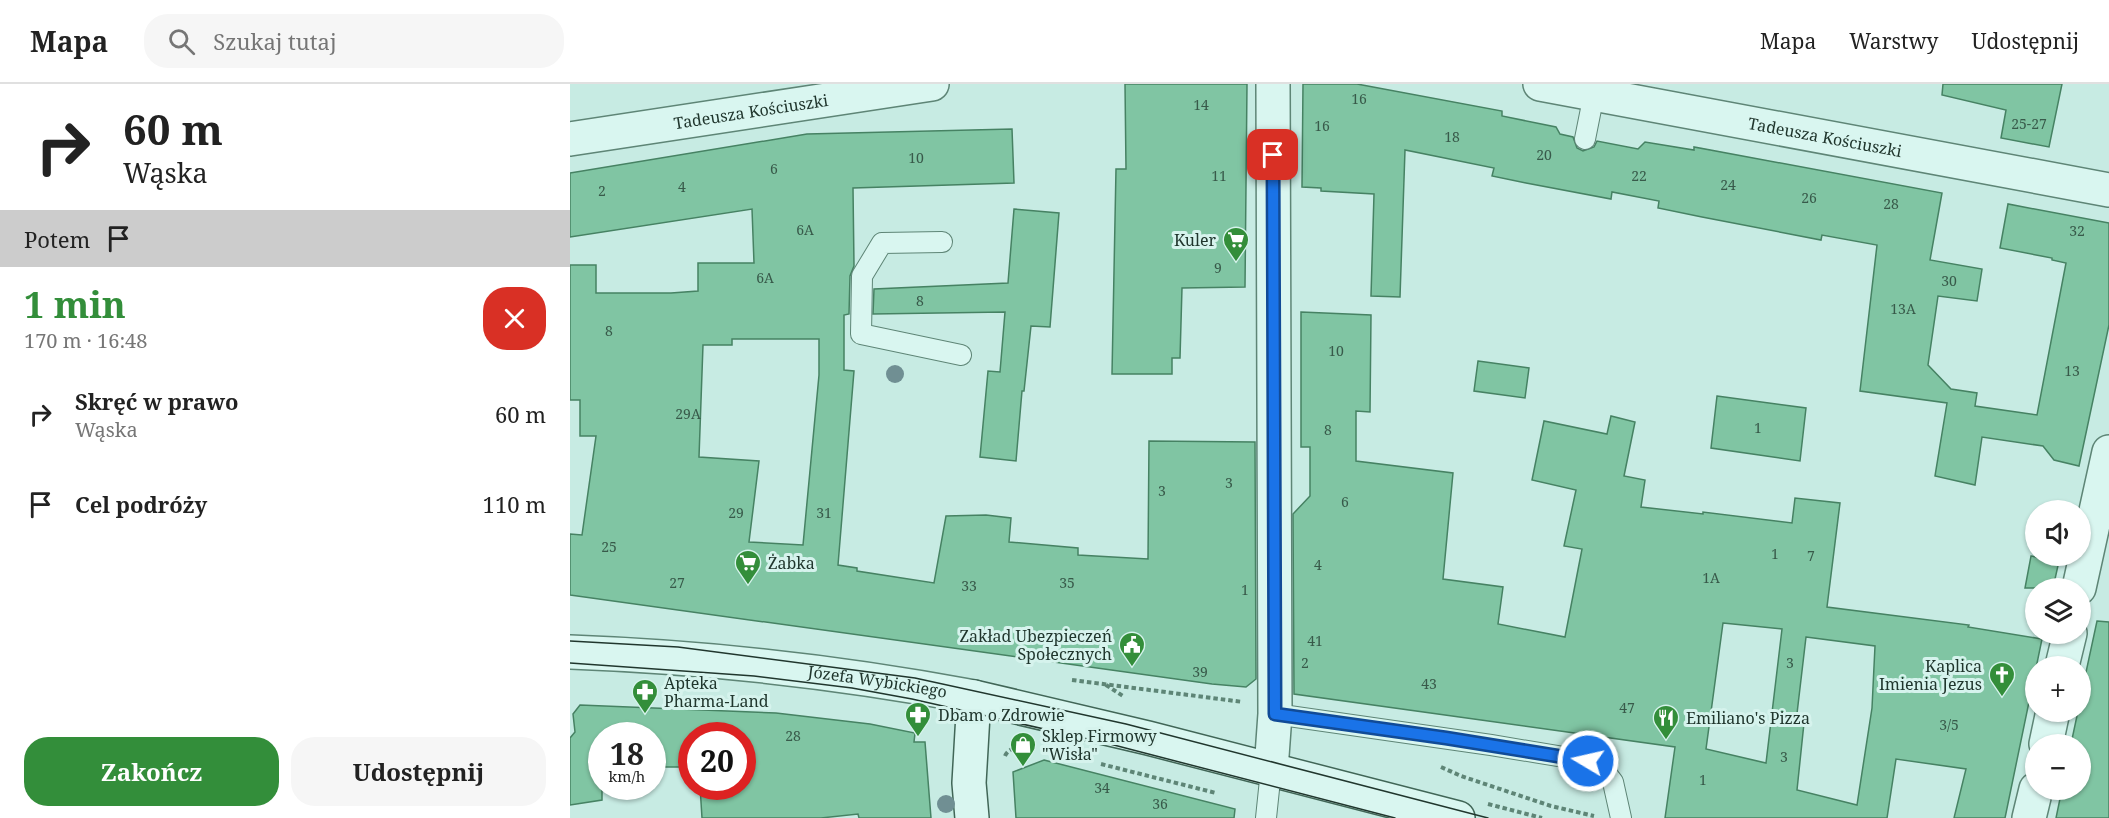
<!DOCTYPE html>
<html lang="pl">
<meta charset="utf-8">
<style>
body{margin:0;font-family:"Noto Serif",serif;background:#f6f6f6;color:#222;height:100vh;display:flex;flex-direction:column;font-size:22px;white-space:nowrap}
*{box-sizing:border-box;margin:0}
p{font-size:20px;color:#767676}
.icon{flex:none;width:33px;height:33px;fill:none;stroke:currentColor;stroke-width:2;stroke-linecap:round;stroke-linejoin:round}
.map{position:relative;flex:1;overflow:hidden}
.sheet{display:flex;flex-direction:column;background:#fff;width:570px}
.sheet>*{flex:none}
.banner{background:#fff;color:#222;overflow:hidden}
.tools{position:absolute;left:1455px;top:416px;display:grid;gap:12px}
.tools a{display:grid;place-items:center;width:66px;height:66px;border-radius:50%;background:#fff;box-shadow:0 2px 4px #0004;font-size:30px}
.speed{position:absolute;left:18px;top:638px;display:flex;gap:12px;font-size:30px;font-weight:700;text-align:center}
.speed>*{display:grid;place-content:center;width:78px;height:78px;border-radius:50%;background:#fff;box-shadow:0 2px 4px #0004;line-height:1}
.speed small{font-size:15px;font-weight:400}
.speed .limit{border:9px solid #d22;background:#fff;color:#111}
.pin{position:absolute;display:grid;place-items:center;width:51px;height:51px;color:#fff;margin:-26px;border-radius:12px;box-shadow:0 3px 9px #0006}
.me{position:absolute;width:66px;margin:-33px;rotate:279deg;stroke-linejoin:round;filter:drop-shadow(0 0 4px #0008)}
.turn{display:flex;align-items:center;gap:21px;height:126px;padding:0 24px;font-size:27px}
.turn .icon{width:78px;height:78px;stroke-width:2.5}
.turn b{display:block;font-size:42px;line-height:51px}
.then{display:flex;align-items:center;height:57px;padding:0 24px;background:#0003;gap:12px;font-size:22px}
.round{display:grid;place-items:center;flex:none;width:63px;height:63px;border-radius:24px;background:#f6f6f6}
.headline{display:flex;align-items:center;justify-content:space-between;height:102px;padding:0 24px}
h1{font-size:36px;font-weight:700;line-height:45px;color:#338e3a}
.button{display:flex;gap:12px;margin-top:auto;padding:12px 24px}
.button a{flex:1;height:69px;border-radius:24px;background:#338e3a;color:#fff;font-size:24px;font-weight:700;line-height:69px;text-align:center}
.button a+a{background:#f6f6f6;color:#222}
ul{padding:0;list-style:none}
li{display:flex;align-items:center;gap:18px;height:90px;padding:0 24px}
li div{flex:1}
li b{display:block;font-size:22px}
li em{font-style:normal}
header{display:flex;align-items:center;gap:36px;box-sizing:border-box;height:84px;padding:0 30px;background:#fff;border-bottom:2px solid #e0e0e0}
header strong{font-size:28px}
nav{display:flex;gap:33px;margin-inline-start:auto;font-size:21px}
.search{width:420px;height:54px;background:#f6f6f6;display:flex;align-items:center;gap:15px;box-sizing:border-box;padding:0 21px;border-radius:24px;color:#767676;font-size:22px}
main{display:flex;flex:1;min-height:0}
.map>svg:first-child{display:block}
</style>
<header>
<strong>Mapa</strong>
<div class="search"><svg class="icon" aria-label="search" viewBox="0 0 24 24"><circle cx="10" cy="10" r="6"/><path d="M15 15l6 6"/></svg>Szukaj tutaj</div>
<nav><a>Mapa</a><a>Warstwy</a><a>Udostępnij</a></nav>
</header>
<main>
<section class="sheet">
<div class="banner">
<div class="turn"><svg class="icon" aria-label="right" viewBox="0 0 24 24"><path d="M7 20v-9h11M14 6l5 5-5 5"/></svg><div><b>60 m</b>Wąska</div></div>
<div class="then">Potem<svg class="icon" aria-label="arrive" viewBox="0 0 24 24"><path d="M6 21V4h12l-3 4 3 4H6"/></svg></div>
</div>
<div class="headline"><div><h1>1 min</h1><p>170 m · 16:48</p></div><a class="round" style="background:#d93025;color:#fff"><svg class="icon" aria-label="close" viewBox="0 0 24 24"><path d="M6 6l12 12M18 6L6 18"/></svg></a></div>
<ul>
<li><svg class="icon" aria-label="right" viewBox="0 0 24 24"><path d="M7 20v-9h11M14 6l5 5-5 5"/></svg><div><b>Skręć w prawo</b><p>Wąska</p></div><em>60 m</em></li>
<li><svg class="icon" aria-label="arrive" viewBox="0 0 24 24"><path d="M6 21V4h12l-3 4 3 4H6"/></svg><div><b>Cel podróży</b></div><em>110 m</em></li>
</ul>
<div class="button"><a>Zakończ</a><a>Udostępnij</a></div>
</section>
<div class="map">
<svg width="1539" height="734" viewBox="0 0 1539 734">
<rect width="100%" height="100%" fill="#c7ebe3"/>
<g fill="#80c5a3" stroke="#468263" stroke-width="1.5" fill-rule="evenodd">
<path d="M555 0H677L675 203 612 204 610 274H602V290H542L546 85H556Z"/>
<path d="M733 0H787L932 27V32L986 43 990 50 1003 53 1007 64 1013 67 1024 63 1027 57 1068 65 1075 58 1124 66V63L1372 109 1360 176 1412 185 1407 217 1368 212 1358 281 1381 305 1407 309 1405 322 1467 331 1496 179 1482 176V174L1430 164 1438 120 1539 139V241L1509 382 1484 376 1473 362 1412 353 1405 401 1365 392 1377 319 1290 307 1307 161 1252 151 1251 156 1132 133 1088 124 1089 117 1042 108 1041 115 956 99 922 92 924 84 835 66 830 213 801 212 804 110 751 107V104L732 103Z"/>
<path d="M1373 0H1492L1479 63 1431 54 1436 26 1372 11Z"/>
<path d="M442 45 444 99 283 104 284 182 280 192 279 230 274 231V286L284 287 268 481 287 484V487L364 499 376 432 416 431 441 434 439 458 508 464V471L578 475 579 357 685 358 686 595 676 603 642 600 0 511V450L12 451 26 352H10V316H0V181H26V209H101L128 207V179H184L182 125 0 153V89L237 50ZM162 255H249V291L233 461 179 458 189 377 129 373 133 261H162Z"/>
<path d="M444 125 489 129 480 243 461 242 454 307H452L446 377 410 373 418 287 430 288 435 228 303 230 304 205 438 199Z"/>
<path d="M731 228 801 231 800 328 786 327V377L883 389 873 495 933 503 928 540 995 553 1012 465 994 462 1006 406 962 396 974 337 1037 350 1041 332 1065 338 1054 392 1075 396 1071 423 1133 430V428L1222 439 1225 414 1270 419 1257 523 1399 541 1398 543 1472 555 1435 734H1384L1396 685 1326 675 1317 734H1095L1105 663 724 610 723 430 740 412V363H731ZM1153 539 1212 545 1196 679 1136 665ZM1236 553 1305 562 1302 624 1287 721 1227 706 1234 639 1226 638Z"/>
<path d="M908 277 959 284 955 314 904 307Z"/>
<path d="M1147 312 1236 324 1230 377 1141 364Z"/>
<path d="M1461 472 1489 477 1483 504H1455Z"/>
<path d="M1527 537 1539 538V734H1486L1492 705H1510V660H1501L1508 627H1510V616Z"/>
<path d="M10 621 206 629 300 640 345 649 344 658H355L361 734H289L288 730 251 734H132L130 702H172V651H122V683H82V651H32V716L0 721V654L5 648 3 630Z"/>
<path d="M474 676 665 725 664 734H446L443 688Z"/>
</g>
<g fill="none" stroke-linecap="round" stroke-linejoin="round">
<defs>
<g id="lane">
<path d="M1015 55 1024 10"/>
<path d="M372 158 312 159 292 192 291 250 391 271"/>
<path d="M705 630 921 661 1018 677 1033 685 1043 698 1051 734"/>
<path d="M696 734 701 686"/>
</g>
<g id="street">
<path id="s1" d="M970 0 1539 106"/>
<path id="s2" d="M0 55 362 0"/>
<path d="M1509 504 1539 368"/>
<path id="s3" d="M0 568C135 573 271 588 404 613"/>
<path d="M1492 582 1500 549"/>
<path d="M1476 660 1483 627"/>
<path d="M701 686 705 630 703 0"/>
<path d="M1459 734 1466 705"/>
</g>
<path id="secondary" d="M402 734 399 699 404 613 578 654 888 734"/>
</defs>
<use href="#lane" stroke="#5e8576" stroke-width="22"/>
<use href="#street" stroke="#5e8576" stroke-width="36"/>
<use href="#secondary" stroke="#416657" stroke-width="36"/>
<g stroke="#5e8576" stroke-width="4" stroke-dasharray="4.5 3" stroke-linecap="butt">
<path d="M502 596 673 618"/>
<path d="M536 601 553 612"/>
<path d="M435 672C439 663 451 662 460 662"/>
<path d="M531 680 646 709"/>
<path d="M871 683 891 692 981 722 1024 732"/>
<path d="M918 720 972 734"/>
</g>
<use href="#lane" stroke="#d9f6f0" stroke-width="20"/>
<use href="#street" stroke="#d9f6f0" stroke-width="33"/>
<use href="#secondary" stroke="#d9f6f0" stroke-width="33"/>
<g stroke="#20362d" stroke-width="1.5">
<path d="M0 557 108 563 345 594 556 640 918 734"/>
<path d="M0 579 184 592 282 604 342 615 540 660 825 734"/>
</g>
</g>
<g fill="#708f93">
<circle cx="325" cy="290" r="9"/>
<circle cx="376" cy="720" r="9"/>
</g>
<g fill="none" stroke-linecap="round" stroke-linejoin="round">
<defs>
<path id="route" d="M703 71 705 630 876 654 1018 677"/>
</defs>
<use href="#route" stroke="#114b97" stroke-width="15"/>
<use href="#route" stroke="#1a73e8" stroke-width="10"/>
</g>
<defs>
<symbol id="supermarket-pin" viewBox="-11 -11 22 30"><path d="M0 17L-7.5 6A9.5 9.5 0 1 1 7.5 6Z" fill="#338e3a" stroke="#d6f3ed"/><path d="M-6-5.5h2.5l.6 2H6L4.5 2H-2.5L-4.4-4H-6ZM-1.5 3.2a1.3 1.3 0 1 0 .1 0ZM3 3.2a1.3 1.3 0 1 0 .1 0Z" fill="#fff"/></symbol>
<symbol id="civic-pin" viewBox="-11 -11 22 30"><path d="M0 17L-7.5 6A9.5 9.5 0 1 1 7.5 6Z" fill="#338e3a" stroke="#d6f3ed"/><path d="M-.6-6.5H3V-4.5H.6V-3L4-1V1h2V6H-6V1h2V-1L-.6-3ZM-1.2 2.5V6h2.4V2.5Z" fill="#fff"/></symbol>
<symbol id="church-pin" viewBox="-11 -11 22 30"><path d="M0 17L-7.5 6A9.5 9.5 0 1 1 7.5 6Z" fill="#338e3a" stroke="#d6f3ed"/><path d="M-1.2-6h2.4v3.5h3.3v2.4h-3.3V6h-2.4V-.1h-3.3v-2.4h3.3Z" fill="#fff"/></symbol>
<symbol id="pharmacy-pin" viewBox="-11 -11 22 30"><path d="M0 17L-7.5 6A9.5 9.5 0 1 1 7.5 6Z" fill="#338e3a" stroke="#d6f3ed"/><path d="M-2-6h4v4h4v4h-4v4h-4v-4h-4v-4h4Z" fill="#fff"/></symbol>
<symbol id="restaurant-pin" viewBox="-11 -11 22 30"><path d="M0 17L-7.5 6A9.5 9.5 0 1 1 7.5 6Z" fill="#338e3a" stroke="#d6f3ed"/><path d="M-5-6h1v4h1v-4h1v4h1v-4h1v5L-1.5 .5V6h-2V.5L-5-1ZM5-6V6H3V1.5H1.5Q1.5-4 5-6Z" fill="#fff"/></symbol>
<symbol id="shop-pin" viewBox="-11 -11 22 30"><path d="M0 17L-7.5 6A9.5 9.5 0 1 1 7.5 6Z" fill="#338e3a" stroke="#d6f3ed"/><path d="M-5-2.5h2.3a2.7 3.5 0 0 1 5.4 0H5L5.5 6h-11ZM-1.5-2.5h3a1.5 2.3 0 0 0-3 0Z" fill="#fff"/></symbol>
</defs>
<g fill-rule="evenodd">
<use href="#supermarket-pin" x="651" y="141" width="30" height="40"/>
<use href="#supermarket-pin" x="163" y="464" width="30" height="40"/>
<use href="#civic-pin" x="547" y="546" width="30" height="40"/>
<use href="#church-pin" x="1417" y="576" width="30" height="40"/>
<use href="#pharmacy-pin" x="60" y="593" width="30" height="40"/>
<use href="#pharmacy-pin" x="333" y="616" width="30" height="40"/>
<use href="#restaurant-pin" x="1081" y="619" width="30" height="40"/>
<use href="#shop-pin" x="438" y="646" width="30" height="40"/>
</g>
<g text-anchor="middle" stroke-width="6" stroke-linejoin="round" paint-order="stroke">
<g font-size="14" fill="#385a4a">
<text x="789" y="20">16</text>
<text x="631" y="26">14</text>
<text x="1459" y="45">25-27</text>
<text x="752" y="47">16</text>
<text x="882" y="58">18</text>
<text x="974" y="76">20</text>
<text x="346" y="79">10</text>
<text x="204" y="90">6</text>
<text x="649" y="97">11</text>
<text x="1069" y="97">22</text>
<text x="1158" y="106">24</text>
<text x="112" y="108">4</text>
<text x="32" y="112">2</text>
<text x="1239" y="119">26</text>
<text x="1321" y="125">28</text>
<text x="235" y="151">6A</text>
<text x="1507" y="152">32</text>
<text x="648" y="189">9</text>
<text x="195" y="199">6A</text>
<text x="1379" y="202">30</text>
<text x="350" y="222">8</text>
<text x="1333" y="230">13A</text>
<text x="39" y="252">8</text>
<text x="766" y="272">10</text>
<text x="1502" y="292">13</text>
<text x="118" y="335">29A</text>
<text x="1188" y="349">1</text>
<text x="758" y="351">8</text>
<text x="659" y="404">3</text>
<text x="592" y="412">3</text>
<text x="775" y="423">6</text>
<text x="166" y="434">29</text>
<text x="254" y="434">31</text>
<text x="39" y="468">25</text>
<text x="1205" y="475">1</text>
<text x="1241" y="477">7</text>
<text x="748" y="486">4</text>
<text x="1141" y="499">1A</text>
<text x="107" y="504">27</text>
<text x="497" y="504">35</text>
<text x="399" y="507">33</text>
<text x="675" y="511">1</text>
<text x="745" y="562">41</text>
<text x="735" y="584">2</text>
<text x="1220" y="584">3</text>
<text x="630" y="593">39</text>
<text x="859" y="605">43</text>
<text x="1057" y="629">47</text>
<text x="1379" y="646">3/5</text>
<text x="223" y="657">28</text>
<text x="1214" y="678">3</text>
<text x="1133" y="701">1</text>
<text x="532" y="709">34</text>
<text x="590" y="725">36</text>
</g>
<g font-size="16" fill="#20362d" stroke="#d6f3ed">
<text dy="6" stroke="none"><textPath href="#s2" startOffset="183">Tadeusza Kościuszki</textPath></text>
<text dy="6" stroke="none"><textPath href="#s1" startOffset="290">Tadeusza Kościuszki</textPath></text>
<text dy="6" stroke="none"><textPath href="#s3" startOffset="309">Józefa Wybickiego</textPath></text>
</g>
<g font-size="16" fill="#20362d" stroke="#d6f3ed" text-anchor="start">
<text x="646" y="162" text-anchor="end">Kuler</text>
<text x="198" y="485">Żabka</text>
<text x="542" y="558" text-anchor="end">Zakład Ubezpieczeń<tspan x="542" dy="18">Społecznych</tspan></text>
<text x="1412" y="588" text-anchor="end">Kaplica<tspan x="1412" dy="18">Imienia Jezus</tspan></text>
<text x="94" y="605">Apteka<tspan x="94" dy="18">Pharma-Land</tspan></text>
<text x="368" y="637">Dbam o Zdrowie</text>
<text x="1116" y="640">Emiliano's Pizza</text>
<text x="472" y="658">Sklep Firmowy<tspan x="472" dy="18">"Wisła"</tspan></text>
</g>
</g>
</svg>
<div class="tools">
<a><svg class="icon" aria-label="sound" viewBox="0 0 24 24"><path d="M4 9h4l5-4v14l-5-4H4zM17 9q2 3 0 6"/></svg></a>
<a><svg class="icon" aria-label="layers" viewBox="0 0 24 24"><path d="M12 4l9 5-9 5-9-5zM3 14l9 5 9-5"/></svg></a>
<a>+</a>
<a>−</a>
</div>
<div class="speed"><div>18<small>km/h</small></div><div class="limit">20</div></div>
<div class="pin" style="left:703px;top:71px;background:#d93025"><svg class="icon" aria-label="arrive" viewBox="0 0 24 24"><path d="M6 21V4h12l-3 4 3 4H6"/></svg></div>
<svg class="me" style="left:1018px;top:677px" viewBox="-20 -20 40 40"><circle r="17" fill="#1a73e8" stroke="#fff" stroke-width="3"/><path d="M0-11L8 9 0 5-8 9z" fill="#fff"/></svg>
</div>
</main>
